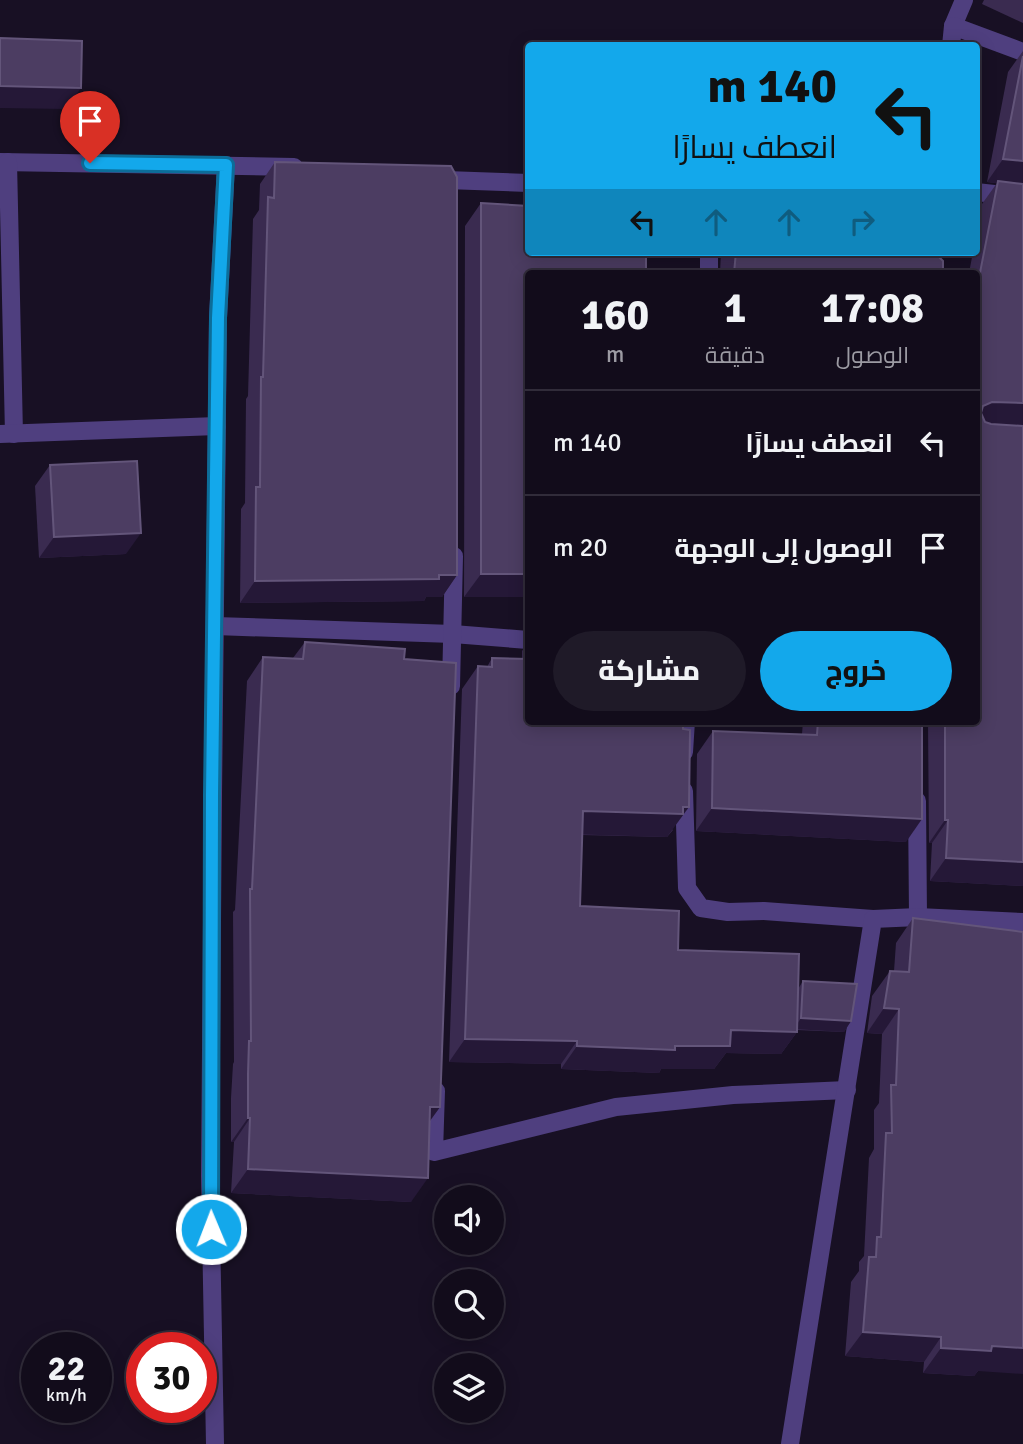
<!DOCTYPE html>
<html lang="ar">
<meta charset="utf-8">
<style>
body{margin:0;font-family:Signika,Cairo,sans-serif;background:#1f1a28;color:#f1f3f6;direction:rtl;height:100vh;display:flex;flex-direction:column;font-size:26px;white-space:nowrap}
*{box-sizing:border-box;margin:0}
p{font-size:23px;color:#9c9ba3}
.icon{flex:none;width:38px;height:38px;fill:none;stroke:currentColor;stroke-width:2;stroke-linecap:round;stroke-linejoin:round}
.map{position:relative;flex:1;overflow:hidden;direction:ltr}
.panel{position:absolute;left:525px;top:270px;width:455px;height:455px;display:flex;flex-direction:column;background:#120c1b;border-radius:7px;box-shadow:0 4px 18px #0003,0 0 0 2px #312c3a;direction:rtl}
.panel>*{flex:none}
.banner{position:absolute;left:525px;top:42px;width:455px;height:214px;border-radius:7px;box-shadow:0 4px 18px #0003,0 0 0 2px #312c3a;direction:rtl;background:#13a8eb;color:#111;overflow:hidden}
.fabs{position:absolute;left:434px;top:1185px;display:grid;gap:14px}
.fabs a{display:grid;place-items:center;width:70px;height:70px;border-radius:50%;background:#120c1b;box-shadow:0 4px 18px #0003,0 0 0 2px #312c3a;font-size:35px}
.speed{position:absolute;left:21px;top:1332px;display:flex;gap:14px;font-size:35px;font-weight:700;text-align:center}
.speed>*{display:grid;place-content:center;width:91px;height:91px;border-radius:50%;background:#120c1b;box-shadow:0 4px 18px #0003,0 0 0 2px #312c3a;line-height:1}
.speed small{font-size:18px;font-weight:400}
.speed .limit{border:10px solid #d22;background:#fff;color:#111}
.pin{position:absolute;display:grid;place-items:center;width:60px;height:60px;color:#fff;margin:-72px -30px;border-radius:50% 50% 50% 0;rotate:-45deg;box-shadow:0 0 7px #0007}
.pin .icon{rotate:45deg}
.me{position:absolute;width:77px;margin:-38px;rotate:359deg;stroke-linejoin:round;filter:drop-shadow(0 0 5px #0008)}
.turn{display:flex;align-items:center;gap:24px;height:147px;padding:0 28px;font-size:32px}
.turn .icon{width:91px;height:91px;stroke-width:2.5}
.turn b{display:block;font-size:49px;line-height:60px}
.lanes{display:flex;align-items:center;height:66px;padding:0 28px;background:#0003;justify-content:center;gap:35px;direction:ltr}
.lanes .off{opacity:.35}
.eta{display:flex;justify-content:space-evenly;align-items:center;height:119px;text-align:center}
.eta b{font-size:42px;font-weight:800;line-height:49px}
.button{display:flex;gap:14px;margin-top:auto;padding:14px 28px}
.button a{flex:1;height:80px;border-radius:42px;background:#13a8eb;color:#111;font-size:28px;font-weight:800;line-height:80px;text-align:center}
.button a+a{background:#1f1a28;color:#f1f3f6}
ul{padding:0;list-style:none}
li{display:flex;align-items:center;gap:21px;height:105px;padding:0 28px;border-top:2px solid #312c3a}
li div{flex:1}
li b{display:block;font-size:26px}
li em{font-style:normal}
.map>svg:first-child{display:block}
</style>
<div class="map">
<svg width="1023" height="1444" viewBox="0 0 1023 1444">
<rect width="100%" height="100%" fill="#181024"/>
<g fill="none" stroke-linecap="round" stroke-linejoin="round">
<g stroke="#4f3f7f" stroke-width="18">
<path d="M953 26 964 0"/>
<path d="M951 46 953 26 1023 52"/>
<path d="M0 162 294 167"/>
<path d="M8 162 14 434"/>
<path d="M433 175 446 180 528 183"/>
<path d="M976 192 1023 197"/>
<path d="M709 273V252"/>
<path d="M0 434 217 426"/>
<path d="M215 626 453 634 528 640"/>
<path d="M451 686 454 556"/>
<path d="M684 752 686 721"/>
<path d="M684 791 687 888 701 908 728 912 764 911 873 919"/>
<path d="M917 801 918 917"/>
<path d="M436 1091 434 1152 616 1107 733 1095 847 1090"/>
<path d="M215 1444 210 1176 213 795 218 318 226 165"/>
<path d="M790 1444 873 919 918 917 1023 922"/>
</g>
</g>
<g fill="#3a2b50">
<path d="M984 0H1023V23L982 4Z"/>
<path d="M1023 51V886L930 881 932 843H929L928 721H976V273H969L973 252H976V234L982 204 997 183 987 182 1008 72Z"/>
<path d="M275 162 457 575 442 597H426L424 601 240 603 241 509 245 503 246 399 248 396 253 219 259 210 260 184Z"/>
<path d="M481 203 528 273V629L523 628 525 597H464L465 226Z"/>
<path d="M721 252H936L943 273H720Z"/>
<path d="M50 465 126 554 39 558 35 486Z"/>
<path d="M305 642 404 659 440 1107 430 1121 411 1202 231 1193 234 1142H231V1098L233 1064 234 1062 233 912 235 910 247 681 263 657 293 658Z"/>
<path d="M528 642V721L673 830 667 837 582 835 580 906 678 950 798 989 803 981 851 1021 844 1032 797 1030V1032L781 1054 726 1053 714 1069H661L659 1073 561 1069V1064L449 1062 462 689 478 666 487 667 492 658 522 659V651Z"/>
<path d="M803 721H922L906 842 696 831 697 754 713 731 802 734Z"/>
<path d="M913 918 978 1371 974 1376 923 1373 924 1362 845 1356 851 1282 859 1271V1262L864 1256 869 1158 874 1149V1110L879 1103 882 1034 867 1033 872 996 890 971H894L896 943Z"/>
</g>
<g fill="#251837">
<path d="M0 86 81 88 66 109 0 108Z"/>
<path d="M1003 159 1023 161V186L987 182Z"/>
<path d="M992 402 1023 403V427L976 425 983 406Z"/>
<path d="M141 533 126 554 39 558 54 537Z"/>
<path d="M481 574H528V592L525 597H464Z"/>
<path d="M439 575H457L442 597H426L424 601 240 603 255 581Z"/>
<path d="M528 621V629L523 628Z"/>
<path d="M683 807H689L667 837 567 834 583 811Z"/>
<path d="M712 808 922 819 906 842 696 831Z"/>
<path d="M945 820H948L932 843H929Z"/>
<path d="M946 858 1023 862V886L930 881Z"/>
<path d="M884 1008 899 1009 882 1034 867 1033Z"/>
<path d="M801 1018 851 1021 844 1032 794 1029Z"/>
<path d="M731 1030 797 1032 781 1054 726 1053 714 1069H661L659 1073 561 1069 577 1046H675Z"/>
<path d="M465 1039 577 1041 561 1064 449 1062Z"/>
<path d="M430 1107H440L423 1130Z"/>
<path d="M248 1118H250L234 1142H231Z"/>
<path d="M248 1169 428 1178 411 1202 231 1193Z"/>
<path d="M863 1332 941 1337 924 1362 845 1356Z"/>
<path d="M992 1346 1023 1348V1374L978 1371 974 1376 923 1373 941 1348Z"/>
</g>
<g fill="#4c3d62" stroke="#63557a" stroke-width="2">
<path d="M0 38 82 41 81 88 0 86Z"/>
<path d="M1023 56V161L1003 159Z"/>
<path d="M275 162 451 166 457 177V575H439V579L255 581 256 487H260L261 377H263L268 197 274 198Z"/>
<path d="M998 181 1023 184V403L992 402 983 406 981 413 985 422 991 424 1023 426V862L946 858 948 820H945V721H976V293Z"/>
<path d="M481 203 528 206V252H646V273H528V574H481Z"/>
<path d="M736 252H936L937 255 943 261V273H734Z"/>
<path d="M137 461 141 533 54 537 50 465Z"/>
<path d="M305 642 405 649 404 659 456 663 440 1107H430L428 1178 248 1169 250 1118H248V1074L249 1041H251L250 889H252L263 657 303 659Z"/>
<path d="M492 658 528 659V721H683V729L690 730 689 807H683V814L583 811 580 906 679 911 678 950 799 954 797 1032 731 1030 730 1046H675V1050L577 1046V1041L465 1039 478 666 492 667Z"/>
<path d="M818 721H922V819L712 808 713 731 817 735Z"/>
<path d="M913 918 1023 932V1348L992 1346 991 1351 941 1348V1337L863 1332 869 1257H876L877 1237H881L886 1133H892L891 1085H896L899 1009 884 1008 890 971 909 972Z"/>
<path d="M803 981 857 984 851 1021 801 1018Z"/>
</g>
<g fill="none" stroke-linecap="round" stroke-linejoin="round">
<defs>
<path id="route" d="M90 163 226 165 218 318 212 795 211 1229"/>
</defs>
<use href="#route" stroke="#0c6d99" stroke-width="18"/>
<use href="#route" stroke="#13a8eb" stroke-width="12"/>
</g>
</svg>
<div class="fabs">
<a><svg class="icon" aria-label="sound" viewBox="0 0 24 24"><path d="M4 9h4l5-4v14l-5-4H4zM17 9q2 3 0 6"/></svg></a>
<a><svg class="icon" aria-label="search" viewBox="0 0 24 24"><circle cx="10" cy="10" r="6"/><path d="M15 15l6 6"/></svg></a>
<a><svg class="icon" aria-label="layers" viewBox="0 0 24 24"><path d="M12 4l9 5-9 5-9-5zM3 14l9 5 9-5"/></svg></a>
</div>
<div class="speed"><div>22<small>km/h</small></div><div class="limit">30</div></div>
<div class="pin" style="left:90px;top:163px;background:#d93025"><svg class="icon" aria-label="arrive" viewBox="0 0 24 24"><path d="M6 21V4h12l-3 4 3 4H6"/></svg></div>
<svg class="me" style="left:211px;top:1229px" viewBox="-20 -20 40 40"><circle r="17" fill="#13a8eb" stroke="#fff" stroke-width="3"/><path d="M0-11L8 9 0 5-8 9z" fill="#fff"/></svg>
<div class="banner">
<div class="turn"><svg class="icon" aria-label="left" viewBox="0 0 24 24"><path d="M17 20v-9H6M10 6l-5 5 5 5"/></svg><div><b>140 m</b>انعطف يسارًا</div></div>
<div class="lanes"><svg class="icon" aria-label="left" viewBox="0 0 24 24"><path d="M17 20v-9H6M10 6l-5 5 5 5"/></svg><svg class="icon off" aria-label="ahead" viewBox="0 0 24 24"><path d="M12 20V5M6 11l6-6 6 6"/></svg><svg class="icon off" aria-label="ahead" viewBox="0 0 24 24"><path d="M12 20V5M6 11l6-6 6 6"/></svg><svg class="icon off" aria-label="right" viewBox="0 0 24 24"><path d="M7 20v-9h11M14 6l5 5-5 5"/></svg></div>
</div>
<section class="panel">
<div class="eta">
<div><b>17:08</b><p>الوصول</p></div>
<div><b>1</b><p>دقيقة</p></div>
<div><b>160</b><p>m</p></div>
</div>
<ul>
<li><svg class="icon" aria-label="left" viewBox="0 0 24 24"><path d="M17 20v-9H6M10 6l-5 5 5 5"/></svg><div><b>انعطف يسارًا</b></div><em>140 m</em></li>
<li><svg class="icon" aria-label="arrive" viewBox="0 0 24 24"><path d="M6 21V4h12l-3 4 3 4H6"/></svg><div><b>الوصول إلى الوجهة</b></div><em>20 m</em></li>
</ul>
<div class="button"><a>خروج</a><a>مشاركة</a></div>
</section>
</div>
